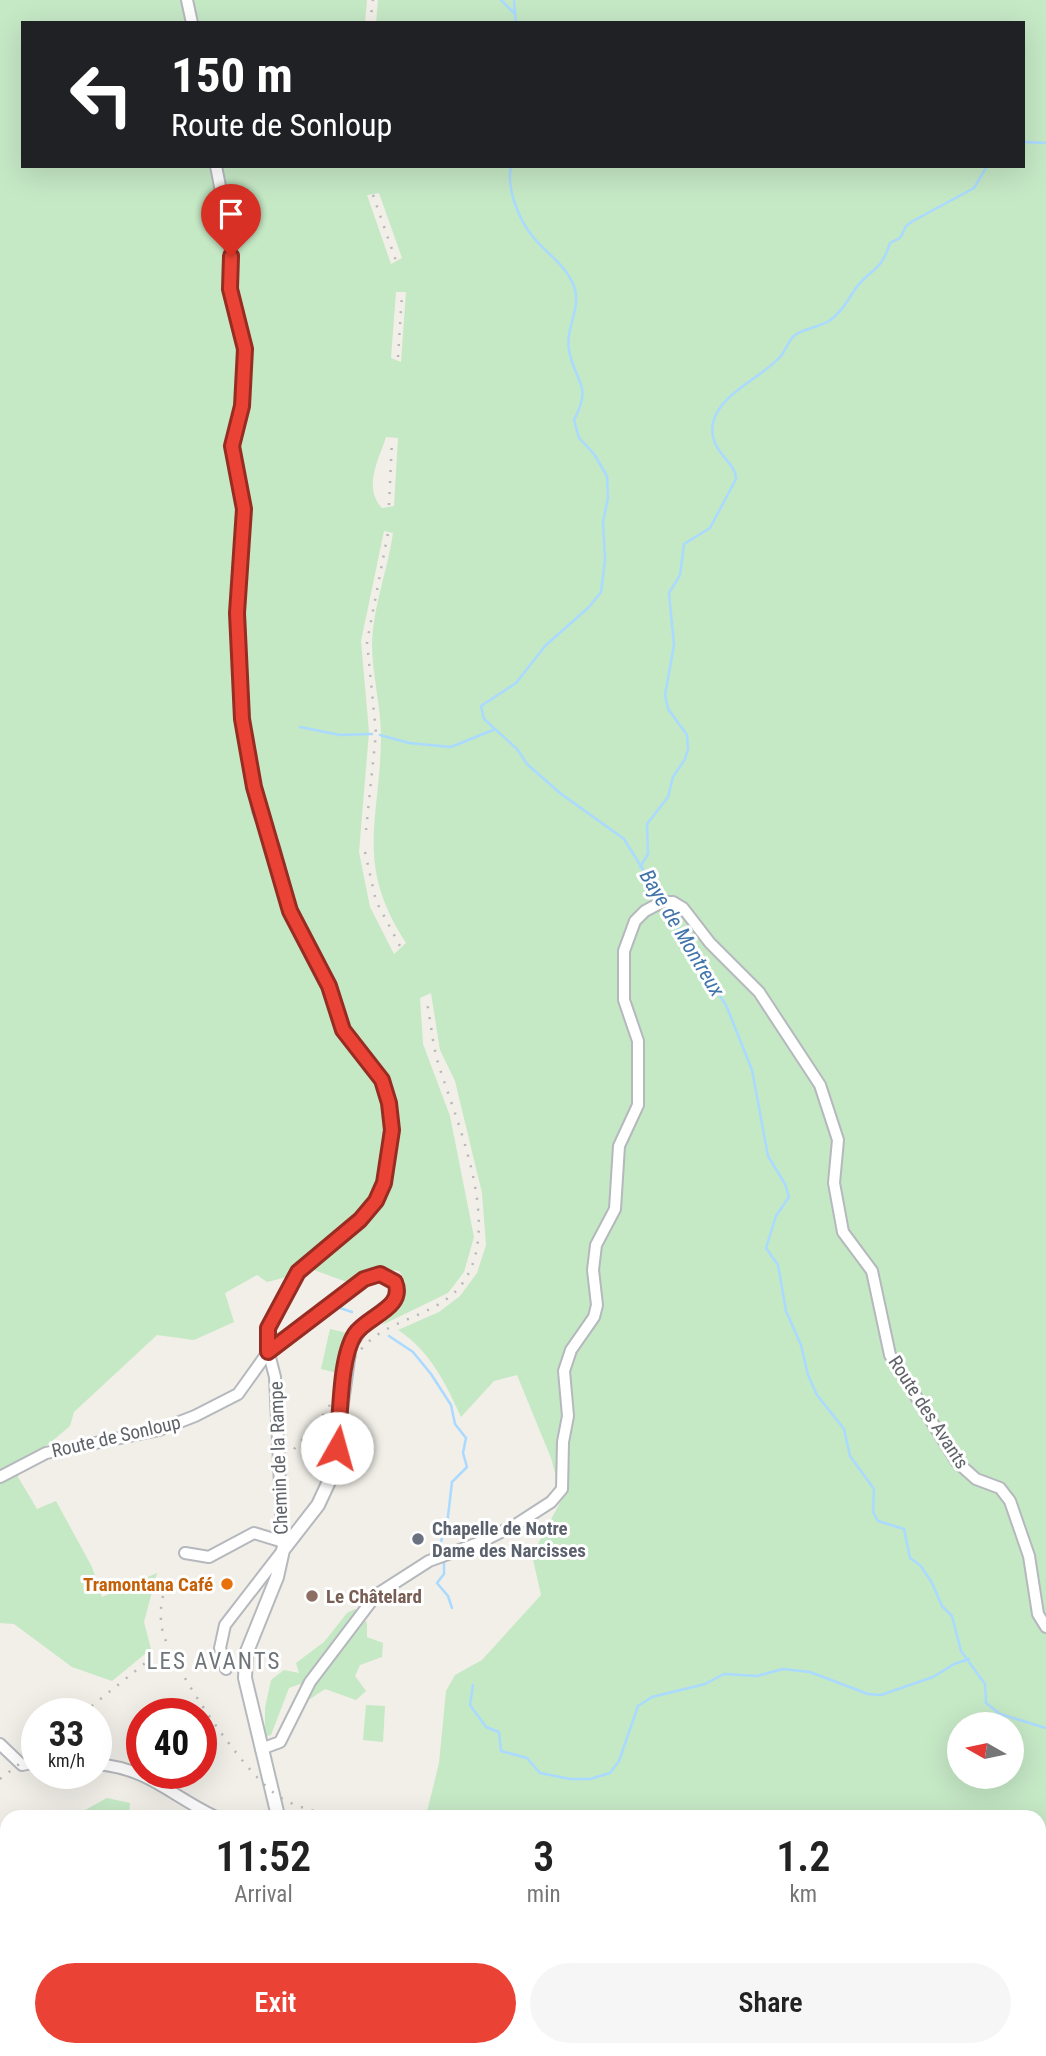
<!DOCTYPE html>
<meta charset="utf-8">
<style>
body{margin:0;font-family:"Roboto Condensed",sans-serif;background:#f6f6f6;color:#222;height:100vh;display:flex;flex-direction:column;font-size:26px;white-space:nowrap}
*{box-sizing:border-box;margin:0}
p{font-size:23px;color:#767676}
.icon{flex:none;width:38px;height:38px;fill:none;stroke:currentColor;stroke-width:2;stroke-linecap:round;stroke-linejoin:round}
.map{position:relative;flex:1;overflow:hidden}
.sheet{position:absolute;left:0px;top:1810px;width:1046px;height:247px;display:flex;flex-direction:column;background:#fff;border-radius:21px 21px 0 0;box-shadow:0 7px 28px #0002}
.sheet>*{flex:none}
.banner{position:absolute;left:21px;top:21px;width:1004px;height:147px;border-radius:0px;box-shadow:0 7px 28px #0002;background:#202124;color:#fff;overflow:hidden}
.needle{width:46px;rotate:279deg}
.tools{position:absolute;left:947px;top:1712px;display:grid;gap:14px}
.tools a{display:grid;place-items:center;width:77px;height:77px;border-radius:50%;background:#fff;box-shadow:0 7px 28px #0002;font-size:35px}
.speed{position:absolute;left:21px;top:1698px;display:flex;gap:14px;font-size:35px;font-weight:700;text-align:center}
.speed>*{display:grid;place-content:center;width:91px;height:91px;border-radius:50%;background:#fff;box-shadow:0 7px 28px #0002;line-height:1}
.speed small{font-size:18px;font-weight:400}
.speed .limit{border:10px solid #d22;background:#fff;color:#111}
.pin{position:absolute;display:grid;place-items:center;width:60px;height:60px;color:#fff;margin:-72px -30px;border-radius:50% 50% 50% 0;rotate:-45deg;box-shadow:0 0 7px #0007}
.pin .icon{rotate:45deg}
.me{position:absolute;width:77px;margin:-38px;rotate:7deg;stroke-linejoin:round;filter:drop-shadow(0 0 5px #0008)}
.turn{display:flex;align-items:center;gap:24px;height:147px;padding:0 35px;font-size:32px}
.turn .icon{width:91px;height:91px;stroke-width:2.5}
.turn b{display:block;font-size:49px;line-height:60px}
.eta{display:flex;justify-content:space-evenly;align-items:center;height:119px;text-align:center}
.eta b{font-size:42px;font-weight:600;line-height:49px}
.button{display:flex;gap:14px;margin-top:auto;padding:14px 35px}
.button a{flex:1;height:80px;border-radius:42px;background:#ea4335;color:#fff;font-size:28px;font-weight:600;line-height:80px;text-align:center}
.button a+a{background:#f6f6f6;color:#222}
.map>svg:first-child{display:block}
</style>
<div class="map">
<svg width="1046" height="2056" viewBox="0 0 1046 2056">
<rect width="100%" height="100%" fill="#f1efe8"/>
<g fill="#c5e8c5" fill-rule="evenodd">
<path d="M0 0H367L365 23H23V166H1024V23H376L378 0H1046V2056H648L643 2049H1040V1816H426L439 1763 446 1691 455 1675 482 1660 541 1595 532 1555 562 1499 551 1458 517 1375 494 1381 461 1417C445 1382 430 1351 398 1330L439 1312 460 1296 477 1273 486 1245 482 1193 455 1081 440 1050 431 993 420 998 423 1044 450 1116 474 1237 464 1272 448 1293 382 1325C398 1308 416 1293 399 1271L375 1268 347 1282 314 1270 267 1282 257 1275 225 1293 234 1322 194 1340 157 1335 74 1412 70 1426 21 1467 18 1477 37 1509 56 1501 92 1567 102 1597 157 1573 144 1622 151 1649 112 1681 72 1667 14 1624 0 1623ZM379 193 402 258 391 264 367 195ZM396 292H406L401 362 391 358ZM386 437 398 438 394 506 382 508C362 487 380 457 386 437ZM384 531 393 533C388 569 373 606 372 643 372 675 381 705 381 737 380 823 354 862 406 943L394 954 370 907 359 852 369 732 361 641ZM959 1724H1012V1776H959Z"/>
<path d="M330 1329 347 1333 337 1373 321 1369Z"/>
<path d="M355 1609 367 1623V1637L383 1643 382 1657 360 1665 355 1676 366 1691 356 1700 325 1689 310 1699 300 1684 289 1688 271 1735 265 1737V1708L271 1680 284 1670 299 1673 296 1663 324 1642 347 1613Z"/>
<path d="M366 1705 385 1706 383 1742 363 1740Z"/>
<path d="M107 1798 130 1803 129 1816H74Z"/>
<path d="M7 1854V2049H315L313 2056H0V1858Z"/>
</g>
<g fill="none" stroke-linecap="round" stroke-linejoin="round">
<g stroke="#aadaff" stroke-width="2.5">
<path d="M501 0 515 14 516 23"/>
<path d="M514 0 515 14"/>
<path d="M1024 142 1046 143"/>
<path d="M511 166C506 188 519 220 533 237 547 254 565 264 574 286 582 308 565 328 569 350 575 384 593 383 574 420L579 438 594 454 607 476 608 498 603 522 605 560 601 592 589 607 545 646 516 683 481 706 484 719 517 749 527 764 560 793 624 839 662 900"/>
<path d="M300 727 340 735 372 734"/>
<path d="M380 735 409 743 451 747 493 730"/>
<path d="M640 867 648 854 647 824 668 797 673 777 685 759 688 749 687 735 668 709 665 695 674 645 669 593 680 575 684 544 710 528 736 479C737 462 707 451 713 423 719 394 760 379 780 357 786 351 788 340 795 335 803 329 819 327 829 321 842 312 847 301 856 288 871 268 881 272 890 243L900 238 906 226 913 221 974 188 987 166"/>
<path d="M665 905 695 960 726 1005 752 1070 768 1156 785 1184 789 1197 776 1216 766 1248 778 1265 786 1311 801 1345 808 1375 817 1395 844 1429 850 1456 874 1489 873 1512 878 1521 904 1529 910 1558 920 1565 931 1581 942 1606 952 1616 961 1651 985 1684 986 1703 1000 1714 1046 1728"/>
<path d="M340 1308 352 1312"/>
<path d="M389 1336 413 1352 431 1374 451 1405 455 1424 466 1438 463 1453 467 1467 452 1482 447 1525 441 1541 442 1552"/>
<path d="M444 1560V1574L437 1583 448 1596 452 1608"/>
<path d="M473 1685 470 1705 486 1727 499 1732 501 1751 527 1758 540 1773 570 1779H590L610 1773 619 1761 638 1706 652 1697 705 1684 724 1674 757 1676 783 1669 810 1672 868 1694 881 1695 933 1677 954 1664 969 1659"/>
</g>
<defs>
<g id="minor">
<path d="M187 0 192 23"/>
<path d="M216 166 230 237 232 299 245 349 242 406 232 446 244 509 237 613 242 719 254 787 258 811 274 847 295 924 312 949 332 993 343 1030 382 1080 391 1117 387 1170 376 1201 360 1220 298 1272 269 1325 267 1346 275 1377 283 1550 225 1625 220 1648 226 1669"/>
<path d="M0 1477 46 1453 159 1430 195 1416 238 1394 268 1352"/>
<path d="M185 1553 209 1557 254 1533 280 1541"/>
<path d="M0 1744 22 1765 37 1762"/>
<path d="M261 1749 280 1742 310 1682 376 1595 429 1561 481 1542 517 1524 551 1502 562 1489 563 1442 568 1416 564 1371 571 1350 594 1317 597 1305 593 1270 596 1245 615 1209 619 1146 638 1105V1041L624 1000V951L635 921 645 911 662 902H673L683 908 710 943 759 992 820 1085 838 1140 834 1183 843 1232 872 1271 890 1355 957 1462 976 1479 1000 1488 1010 1501 1029 1556 1038 1614 1046 1627"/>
<path d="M96 1764C148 1768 170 1795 214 1816"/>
<path d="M514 2049 520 2056"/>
</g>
<g id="tertiary">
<path d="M268 1352 364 1279 382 1274 395 1282 397 1292 395 1301 363 1325 350 1345 332 1475 318 1505 283 1550 277 1577 246 1654 245 1678 278 1816"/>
<path d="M558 2049 563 2056"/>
</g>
</defs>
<use href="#minor" stroke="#b5b8bc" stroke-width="14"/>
<use href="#tertiary" stroke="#b5b8bc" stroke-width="16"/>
<use href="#minor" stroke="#fff" stroke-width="10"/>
<use href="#tertiary" stroke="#fff" stroke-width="12"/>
<g stroke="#b6b7b8" stroke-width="2.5" stroke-dasharray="2 9" stroke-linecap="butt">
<path d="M370 23 373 0"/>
<path d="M373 195 396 261"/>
<path d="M398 357 402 294"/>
<path d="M389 505 392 440"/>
<path d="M366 830 376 733 367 642 388 533"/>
<path d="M365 852 376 901 400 946"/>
<path d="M294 1449C306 1436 318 1423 328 1408 341 1387 348 1362 366 1344 392 1319 432 1316 457 1290 507 1236 458 1126 439 1066 432 1044 431 1020 426 998"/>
<path d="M163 1596C160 1609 160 1620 163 1633 175 1672 242 1769 274 1793 291 1806 313 1811 334 1816"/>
<path d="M83 1713 149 1660"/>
<path d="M0 1779 37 1750"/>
<path d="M635 2049 641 2056"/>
</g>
</g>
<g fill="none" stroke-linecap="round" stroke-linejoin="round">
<defs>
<path id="route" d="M231 256 230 289 245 349 242 406 232 446 244 509 237 613 242 719 254 787 290 911 329 986 343 1030 382 1080 389 1103 392 1130 384 1183 376 1201 360 1220 298 1272 268 1328V1352L364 1279 380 1274 395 1282C406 1308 367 1316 355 1334 339 1359 341 1417 337 1448"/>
</defs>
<use href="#route" stroke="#982c22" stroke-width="18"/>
<use href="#route" stroke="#ea4335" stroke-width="12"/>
</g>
<circle fill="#6b7280" stroke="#fff" stroke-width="2.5" cx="418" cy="1539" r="7"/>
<circle fill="#e8710a" stroke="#fff" stroke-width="2.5" cx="227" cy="1584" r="7"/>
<circle fill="#8d6e63" stroke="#fff" stroke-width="2.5" cx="312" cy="1596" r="7"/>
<g text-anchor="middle" stroke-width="6" stroke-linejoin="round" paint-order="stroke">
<g font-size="19" fill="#5f6368" stroke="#fff">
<text transform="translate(929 1412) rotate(57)" y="7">Route des Avants</text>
<text transform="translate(116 1436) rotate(-13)" y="7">Route de Sonloup</text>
<text transform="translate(278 1458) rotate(-92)" y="7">Chemin de la Rampe</text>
</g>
<g font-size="19" font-weight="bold" fill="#5b616d" stroke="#fff" text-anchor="start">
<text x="432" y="1535">Chapelle de Notre<tspan x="432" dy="22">Dame des Narcisses</tspan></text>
</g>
<g font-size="19" font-weight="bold" fill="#c56008" stroke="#fff" text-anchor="end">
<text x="213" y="1591">Tramontana Café</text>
</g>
<g font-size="19" font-weight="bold" fill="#785e54" stroke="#fff" text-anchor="start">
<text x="326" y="1603">Le Châtelard</text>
</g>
<g font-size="21" font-style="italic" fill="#4174aa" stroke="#fff">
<text transform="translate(682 933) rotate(59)" y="7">Baye de Montreux</text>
</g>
<g font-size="23" letter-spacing="2" fill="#70757a" stroke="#fff">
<text x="214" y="1669">LES AVANTS</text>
</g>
</g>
</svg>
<div class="tools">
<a><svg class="needle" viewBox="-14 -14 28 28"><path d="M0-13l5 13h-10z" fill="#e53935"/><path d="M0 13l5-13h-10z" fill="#767676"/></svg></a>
</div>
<div class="speed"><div>33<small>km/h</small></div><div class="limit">40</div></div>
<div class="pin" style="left:231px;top:256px;background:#d93025"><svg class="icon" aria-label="arrive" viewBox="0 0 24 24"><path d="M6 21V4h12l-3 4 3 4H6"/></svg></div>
<svg class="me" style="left:337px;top:1448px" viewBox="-20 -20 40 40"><circle r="19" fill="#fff"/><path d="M0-13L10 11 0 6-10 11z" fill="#ea4335"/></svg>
<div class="banner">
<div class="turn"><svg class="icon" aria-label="left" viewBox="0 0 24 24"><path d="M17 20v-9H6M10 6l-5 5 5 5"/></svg><div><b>150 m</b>Route de Sonloup</div></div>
</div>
<section class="sheet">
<div class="eta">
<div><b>11:52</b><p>Arrival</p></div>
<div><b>3</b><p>min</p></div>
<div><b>1.2</b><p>km</p></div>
</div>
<div class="button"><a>Exit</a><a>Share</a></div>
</section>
</div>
